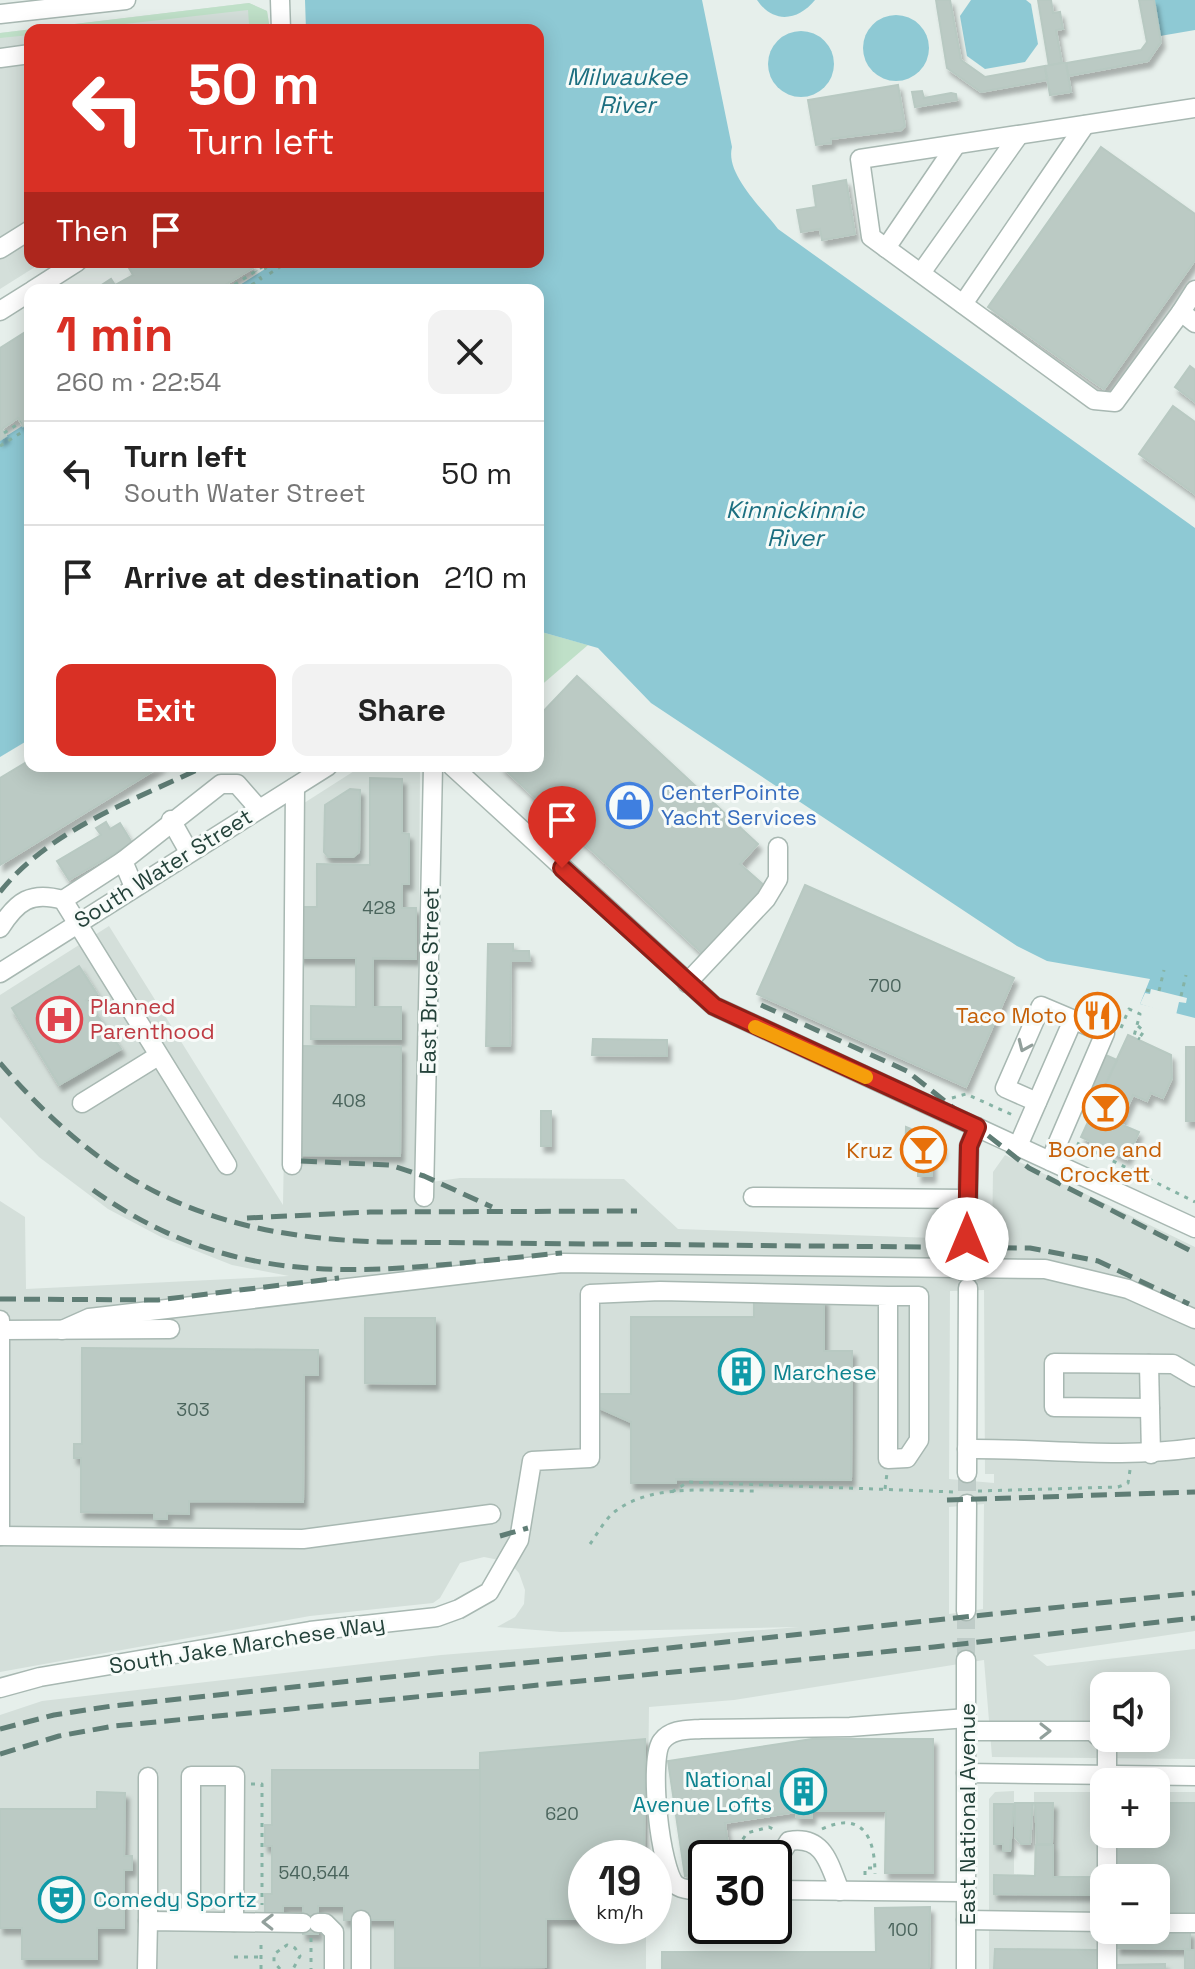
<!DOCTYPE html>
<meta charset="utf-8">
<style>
body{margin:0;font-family:"Space Grotesk",sans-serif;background:#f2f2f2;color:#222;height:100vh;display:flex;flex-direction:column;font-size:30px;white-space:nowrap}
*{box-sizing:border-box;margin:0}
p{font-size:26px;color:#767676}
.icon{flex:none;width:44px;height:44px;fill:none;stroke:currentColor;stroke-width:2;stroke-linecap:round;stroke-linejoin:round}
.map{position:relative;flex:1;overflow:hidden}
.panel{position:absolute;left:24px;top:284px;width:520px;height:488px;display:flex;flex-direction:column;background:#fff;border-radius:16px;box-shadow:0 4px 20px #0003}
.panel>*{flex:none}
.top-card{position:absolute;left:24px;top:24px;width:520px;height:244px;border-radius:16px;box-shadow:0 4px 20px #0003;background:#d93025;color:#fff;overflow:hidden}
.tools{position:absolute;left:1090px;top:1672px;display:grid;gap:16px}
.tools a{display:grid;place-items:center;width:80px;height:80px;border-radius:16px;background:#fff;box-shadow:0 4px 20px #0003;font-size:40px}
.speed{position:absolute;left:568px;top:1840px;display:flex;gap:16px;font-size:40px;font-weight:700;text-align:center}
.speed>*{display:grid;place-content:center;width:104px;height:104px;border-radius:50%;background:#fff;box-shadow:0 4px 20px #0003;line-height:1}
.speed small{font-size:20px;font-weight:400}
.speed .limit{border:4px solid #111;border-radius:12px;background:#fff;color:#111}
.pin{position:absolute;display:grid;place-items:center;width:68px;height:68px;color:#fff;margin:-82px -34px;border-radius:50% 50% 50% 0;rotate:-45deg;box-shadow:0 0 8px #0007}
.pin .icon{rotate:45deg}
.me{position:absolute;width:88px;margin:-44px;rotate:0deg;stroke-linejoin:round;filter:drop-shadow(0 0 6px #0008)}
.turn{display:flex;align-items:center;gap:28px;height:168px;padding:0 32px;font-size:36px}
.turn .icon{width:104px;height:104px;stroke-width:2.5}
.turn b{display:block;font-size:56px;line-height:68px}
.then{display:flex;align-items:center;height:76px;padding:0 32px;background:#0003;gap:16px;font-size:30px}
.round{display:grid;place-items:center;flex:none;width:84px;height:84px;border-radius:16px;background:#f2f2f2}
.headline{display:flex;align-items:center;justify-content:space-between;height:136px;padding:0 32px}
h1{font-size:48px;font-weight:700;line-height:60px;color:#d93025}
.cta{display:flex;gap:16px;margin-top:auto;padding:16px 32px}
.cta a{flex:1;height:92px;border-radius:16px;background:#d93025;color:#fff;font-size:32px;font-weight:700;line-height:92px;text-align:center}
.cta a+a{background:#f2f2f2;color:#222}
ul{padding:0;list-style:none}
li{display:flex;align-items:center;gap:24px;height:104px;padding:0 32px;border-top:2px solid #e0e0e0}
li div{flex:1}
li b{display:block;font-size:30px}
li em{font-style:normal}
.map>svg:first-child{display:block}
</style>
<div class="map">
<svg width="1195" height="1969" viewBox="0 0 1195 1969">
<defs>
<filter id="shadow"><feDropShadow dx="3.5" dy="6" stdDeviation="2" flood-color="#0004"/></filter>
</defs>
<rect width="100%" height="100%" fill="#e6efeb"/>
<g fill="#d4dfda" fill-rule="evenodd">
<path d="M249 3 267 11 270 30H30V262H43L0 289V33Z"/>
<path d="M362 766H413L420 770 417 1184 460 1178 624 1179 678 1229 992 1240 993 1172 1005 1155 1195 1247V1631L1033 1655 1047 1666 1195 1649V1759L992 1757 984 1660 734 1700 649 1707 647 1858H586V1926H646V1969H0V1715L42 1701 441 1655 799 1627 561 1632 497 1627 515 1617 524 1604 525 1590 519 1573 509 1562 484 1557 460 1563 440 1598 433 1603 310 1616 0 1672V1201L25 1217 26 1289 289 1276 232 1265 161 1237 108 1209 39 1157 0 1117V995L109 926 283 1205 290 812ZM984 1290 985 1474H994V1483L949 1479 950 1291ZM984 1504 983 1609 949 1614V1507ZM1104 1686H1156V1738H1104Z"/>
<path d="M1014 1791V1874L1034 1875V1792H1100V1969H989V1799L995 1792Z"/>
<path d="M1156 1792H1195V1969H1114V1930H1156Z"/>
</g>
<g fill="#bfe0c8">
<path d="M249 3 267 11 270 30H264V24H249L248 10 72 30H30V35L0 38V33Z"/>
<path d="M538 631 588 645 538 688Z"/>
</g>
<g fill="#8ec9d4">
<path d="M305 0H702L732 147C725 174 762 208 778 229L1195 528V1018L1140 1004 1150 979 1047 961 1017 946 651 703 598 648 538 631V290H232L276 262H538V30H306Z"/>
<path d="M757 0H815C798 21 773 24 757 0Z"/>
<path d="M971 0H1026L1031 4 1038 44 1025 62 985 69 967 56 960 16Z"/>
<path d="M1154 0H1195V30L1160 36Z"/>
<circle cx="896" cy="48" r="33"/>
<circle cx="801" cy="64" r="33"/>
<path d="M30 421V739L0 757V440Z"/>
</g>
<path fill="#e6efeb" d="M1151 989 1187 998 1186 1003 1179 1002 1176 1015 1140 1004 1145 993 1150 994Z"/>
<g fill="#bbcac4" stroke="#b8c9c2" stroke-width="2" filter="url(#shadow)">
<path d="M936 0H950L961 60 985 77 1045 66 1047 80 981 92 947 68Z"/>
<path d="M1038 0H1051L1053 13 1060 12 1063 29 1056 30 1062 63 1049 66Z"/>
<path d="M1139 0H1154L1161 42 1148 61 1068 76 1066 63 1141 50 1147 42Z"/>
<path d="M1062 63H1066L1071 92 1050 95 1045 66Z"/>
<path d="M898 85 905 126 901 130 831 139V143L816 145 808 100Z"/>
<path d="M922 91 924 98 951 93 956 94 957 100 915 107 912 92Z"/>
<path d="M1101 147 1195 214V260L1104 389 988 307Z"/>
<path d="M846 180 855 234 822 240 820 229 801 232 797 210 816 207 813 186Z"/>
<path d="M139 262H250L253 268 217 290H94L111 279 115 285 133 275 129 268Z"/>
<path d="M30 329V421L23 426 18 418 2 429 6 436 0 440V348Z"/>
<path d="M1190 366 1195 370V402L1175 387Z"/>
<path d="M1173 406 1195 422V494L1139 454Z"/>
<path d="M577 676 758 844 740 864 767 888 704 955 501 766H538V717Z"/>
<path d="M30 760V766H161L0 865V778Z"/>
<path d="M370 778 402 779V833L409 834V884H402V908H416V959L373 958V1007H401V1039H311V1006L356 1007V958H299V907H317V864L370 865Z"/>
<path d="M350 789 360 790 359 852 353 857H328L324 852 325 805Z"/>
<path d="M106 822 110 829 120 823 132 843 69 880 57 861 101 835 96 828Z"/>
<path d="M805 885 1014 978 966 1087 757 994Z"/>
<path d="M488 944H513V951H529L530 961H511L510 1046H486Z"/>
<path d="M79 966 97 994 86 1000 121 1049 59 1085 12 1008Z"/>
<path d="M1128 1035 1171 1055 1172 1078 1163 1098 1151 1093 1147 1101 1133 1095 1120 1124 1139 1132 1127 1159 1081 1137Z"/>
<path d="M593 1039 667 1040V1056L592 1055Z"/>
<path d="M298 1046 401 1047 400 1156 297 1155Z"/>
<rect x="1186" y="1047" width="9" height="74"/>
<path d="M1101 1053 1117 1060 1103 1090 1087 1083Z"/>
<rect x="541" y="1111" width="10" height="35"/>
<path d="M906 1127 938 1140 942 1147V1153L932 1159V1176H918V1158H905Z"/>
<path d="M754 1298 824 1299V1351H852L851 1480 676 1479V1483H631V1422L595 1406V1394H631V1317H754Z"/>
<path d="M365 1318H435V1384L365 1383Z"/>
<path d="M82 1348 318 1350V1375H304L303 1502 189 1501V1514L167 1513V1519H154V1513L81 1512V1458H74V1444H82Z"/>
<path d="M645 1739 644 1858H586V1919H546V1967L480 1968V1753Z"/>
<path d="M812 1739H933V1873H885L886 1811H812V1818H797L796 1812 725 1823 730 1858H706V1873L685 1876 668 1761Z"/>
<path d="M272 1770H480V1968H395V1920H344V1906H318V1934H303V1906H283V1913H265V1894H272V1846H265V1825H272Z"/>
<path d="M97 1792 125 1793 124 1856H132V1870H124V1928H97V1959H22V1928H0V1809H97Z"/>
<path d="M1015 1803H1033L1030 1844H1021L1015 1837Z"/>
<path d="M1035 1803H1053L1052 1844H1037Z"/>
<path d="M1160 1803H1195V1916H1156V1878H1115V1834L1160 1833Z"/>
<path d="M994 1804H1014L1010 1851H1003V1844H994Z"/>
<path d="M1036 1845H1053V1877H1094V1895L994 1894V1875L1035 1876Z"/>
<path d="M930 1907 929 1969H662V1952H876L875 1908Z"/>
<path d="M1117 1932H1190V1949L1117 1948Z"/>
<path d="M995 1949 1100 1950 1099 1969H994Z"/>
<rect x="1185" y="1950" width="10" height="19"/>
<path d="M1165 1964V1969H1116L1115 1965Z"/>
</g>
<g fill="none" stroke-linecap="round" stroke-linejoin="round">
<g stroke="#bfccc8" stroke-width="18" stroke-dasharray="18 9" stroke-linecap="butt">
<path d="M967 1239V1281"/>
<path d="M967 1473V1504"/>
<path d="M966 1611V1660"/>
</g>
<defs>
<g id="minor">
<path d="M280 0 281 30"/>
<path d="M0 14 126 0"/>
<path d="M0 58 30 54"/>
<path d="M1195 108 860 159 871 237 1094 400 1115 402 1181 312 1195 323"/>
<path d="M886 248 956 145"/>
<path d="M0 249 30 230"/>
<path d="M921 273 1019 135"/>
<path d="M33 290 77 262"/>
<path d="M963 304 1085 125"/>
<path d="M0 311 30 292"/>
<path d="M1181 312 1195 290"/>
<path d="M452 766 714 1006 1195 1228"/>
<path d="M171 820 189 852"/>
<path d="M134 887 123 861 221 784H237L259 809"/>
<path d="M63 900 123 861"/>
<path d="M0 928C17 901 31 891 63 900L227 1165"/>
<path d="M0 973 328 766"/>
<path d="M687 983 766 899 778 879V847"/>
<path d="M1037 1102 1005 1088 1041 1006 1105 1033 1050 1161"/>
<path d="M82 1103 158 1056"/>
<path d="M1018 1146 1073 1020"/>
<path d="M292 1165 295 787"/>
<path d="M424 1197 433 766"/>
<path d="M753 1197 967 1199"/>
<path d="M967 1239 969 1146 977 1127"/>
<path d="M0 1320V1536"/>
<path d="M2 1330 170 1329"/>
<path d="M62 1330 89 1318 562 1263 1045 1269 1128 1289 1195 1319"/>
<path d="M1149 1364 1151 1454"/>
<path d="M1150 1408 1054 1407V1363L1173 1364 1195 1377"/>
<path d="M967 1449C1044 1448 1118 1459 1195 1448"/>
<path d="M967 1473 968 1288"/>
<path d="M0 1536 303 1539 491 1514"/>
<path d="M966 1611 967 1504"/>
<path d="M966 1660V1969"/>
<path d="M0 1688 40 1677 310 1631 437 1617 459 1609 489 1592 519 1540 532 1461 590 1458V1294L660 1291 888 1296V1459L907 1458 919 1440V1296H888"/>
<path d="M967 1731H1092L1107 1744V1782"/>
<path d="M966 1773 1195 1776"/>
<path d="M774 1865 789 1841C824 1835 829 1864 840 1891"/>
<path d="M1107 1878V1834"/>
<path d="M706 1890C697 1890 684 1891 676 1885 660 1871 648 1758 662 1741 671 1729 687 1730 701 1729L850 1727 967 1718"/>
<path d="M774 1890 966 1892"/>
<path d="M361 1920V1969"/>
<path d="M966 1920 1104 1922"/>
<path d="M148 1921V1777"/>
<path d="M185 1921 191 1910V1776H235L234 1922"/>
<path d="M318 1923H325L334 1932V1969"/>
<path d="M1156 1923H1195"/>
<path d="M1107 1930V1969"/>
<path d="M147 1969 148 1921 303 1923"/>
</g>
</defs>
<use href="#minor" stroke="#a8b8b2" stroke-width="21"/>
<g stroke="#86b3a5" stroke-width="3" stroke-dasharray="4 6" stroke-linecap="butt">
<path d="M264 266 269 274 280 267"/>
<path d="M226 290 270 262"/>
<path d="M243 290 261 279 256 271"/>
<path d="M4 433 21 422"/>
<path d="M0 446 30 427"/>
<path d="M1146 990 1150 991"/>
<path d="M1159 991 1164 970"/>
<path d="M1181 996 1186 975"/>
<path d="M1138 1026 1144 1031 1138 1040"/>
<path d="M1121 1028 1129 1009 1140 1014 1134 1036 1140 1039"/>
<path d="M952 1098 966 1094 1015 1116"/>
<path d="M1077 1143 1195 1202"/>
<path d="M885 1489 887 1473"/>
<path d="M978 1491 1118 1487 1128 1483 1130 1470"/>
<path d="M672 1492 688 1482 954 1492"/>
<path d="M590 1544C598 1533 606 1517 617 1510 654 1483 713 1491 756 1491"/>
<path d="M251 1784H262V1905"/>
<path d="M822 1829C863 1810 875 1838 875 1874"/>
<path d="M741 1858 739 1845 747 1833 769 1827 777 1831"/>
<path d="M865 1875V1868H873"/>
<path d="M311 1938V1969"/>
<path d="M234 1957H261"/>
<path d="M261 1969V1941"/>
<path d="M280 1969 274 1962V1954L287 1945 295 1948 300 1956 293 1969"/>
</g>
<use href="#minor" stroke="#fff" stroke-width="18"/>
<g stroke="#5f7d75" stroke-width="5" stroke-dasharray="16 8" stroke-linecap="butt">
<path d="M0 892C50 829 135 800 205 766"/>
<path d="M761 1005 907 1071 1029 1168 1195 1253"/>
<path d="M0 1063C110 1191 214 1237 382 1242L1030 1248 1098 1261 1189 1304"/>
<path d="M301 1161 390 1165 424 1176 492 1207"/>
<path d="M93 1190C249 1300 385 1269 562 1253"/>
<path d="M247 1218 370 1212 637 1211"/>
<path d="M0 1299 158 1300 339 1278"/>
<path d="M947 1500 1195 1492"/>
<path d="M500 1536 528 1528"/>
<path d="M0 1729 54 1715 112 1706 1195 1593"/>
<path d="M0 1754 59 1736 114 1726 934 1647 1195 1618"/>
</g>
</g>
<defs><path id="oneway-chevron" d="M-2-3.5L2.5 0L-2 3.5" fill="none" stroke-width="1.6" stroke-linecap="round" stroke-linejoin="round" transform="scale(2)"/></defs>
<g stroke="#92a09c">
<use href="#oneway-chevron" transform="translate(1024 1046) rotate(114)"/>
<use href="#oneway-chevron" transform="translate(1045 1731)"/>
<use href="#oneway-chevron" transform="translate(268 1922) rotate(-179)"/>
</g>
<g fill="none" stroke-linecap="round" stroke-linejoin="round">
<defs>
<path id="route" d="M562 868 714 1006 977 1127 969 1146 967 1239"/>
</defs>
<use href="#route" stroke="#8d1f18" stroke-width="20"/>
<use href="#route" stroke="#d93025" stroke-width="14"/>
<path stroke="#f59e0b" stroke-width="14" d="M755 1027 866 1077"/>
</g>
<defs>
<symbol id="shop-ring" viewBox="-11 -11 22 22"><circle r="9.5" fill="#f7fbf9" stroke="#3f7fe0" stroke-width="1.5"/><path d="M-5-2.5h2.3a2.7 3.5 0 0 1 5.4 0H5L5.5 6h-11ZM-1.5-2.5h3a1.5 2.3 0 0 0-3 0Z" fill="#3f7fe0"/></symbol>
<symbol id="restaurant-ring" viewBox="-11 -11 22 22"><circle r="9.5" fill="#f7fbf9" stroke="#e8710a" stroke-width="1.5"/><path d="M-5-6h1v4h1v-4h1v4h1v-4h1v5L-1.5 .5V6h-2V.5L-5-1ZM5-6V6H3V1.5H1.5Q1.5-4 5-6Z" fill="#e8710a"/></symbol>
<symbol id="hospital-ring" viewBox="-11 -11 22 22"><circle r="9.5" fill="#f7fbf9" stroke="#e0444e" stroke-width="1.5"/><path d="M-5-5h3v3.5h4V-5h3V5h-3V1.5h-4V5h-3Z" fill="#e0444e"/></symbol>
<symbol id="bar-ring" viewBox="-11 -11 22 22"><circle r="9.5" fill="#f7fbf9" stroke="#e8710a" stroke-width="1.5"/><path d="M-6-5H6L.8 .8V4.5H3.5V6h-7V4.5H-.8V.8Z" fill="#e8710a"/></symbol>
<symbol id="building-ring" viewBox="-11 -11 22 22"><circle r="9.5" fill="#f7fbf9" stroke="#0f9aa8" stroke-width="1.5"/><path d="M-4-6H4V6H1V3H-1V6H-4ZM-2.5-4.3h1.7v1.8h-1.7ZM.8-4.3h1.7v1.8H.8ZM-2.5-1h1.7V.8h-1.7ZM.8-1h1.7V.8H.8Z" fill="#0f9aa8"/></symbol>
<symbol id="theatre-ring" viewBox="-11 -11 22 22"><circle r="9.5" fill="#f7fbf9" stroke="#0f9aa8" stroke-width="1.5"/><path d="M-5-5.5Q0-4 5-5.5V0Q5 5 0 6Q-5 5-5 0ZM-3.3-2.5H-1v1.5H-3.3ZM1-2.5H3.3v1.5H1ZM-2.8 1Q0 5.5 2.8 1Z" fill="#0f9aa8"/></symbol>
</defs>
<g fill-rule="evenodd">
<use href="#shop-ring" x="604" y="780" width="51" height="51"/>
<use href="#restaurant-ring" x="1072" y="990" width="51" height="51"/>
<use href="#hospital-ring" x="34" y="994" width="51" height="51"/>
<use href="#bar-ring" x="1080" y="1082" width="51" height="51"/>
<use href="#bar-ring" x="898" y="1124" width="51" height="51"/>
<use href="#building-ring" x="716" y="1346" width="51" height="51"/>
<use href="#building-ring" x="778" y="1766" width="51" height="51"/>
<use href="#theatre-ring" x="36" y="1874" width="51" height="51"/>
</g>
<g text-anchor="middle" stroke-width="6" stroke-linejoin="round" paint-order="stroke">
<g font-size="18" fill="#4a645c">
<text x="379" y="914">428</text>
<text x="885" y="992">700</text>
<text x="349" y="1107">408</text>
<text x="193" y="1416">303</text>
<text x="562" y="1820">620</text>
<text x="314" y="1879">540,544</text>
<text x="903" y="1936">100</text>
</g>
<g font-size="22" fill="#366cbe" stroke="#f7fbf9" text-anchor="start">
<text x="661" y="800">CenterPointe<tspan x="661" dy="25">Yacht Services</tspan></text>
</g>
<g font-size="22" fill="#24423a" stroke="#f7fbf9">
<text transform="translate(163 868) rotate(-32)" y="8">South Water Street</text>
<text transform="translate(429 981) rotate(-89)" y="8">East Bruce Street</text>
<text transform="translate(247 1644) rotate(-9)" y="8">South Jake Marchese Way</text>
<text transform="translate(967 1814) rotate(-90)" y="8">East National Avenue</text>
</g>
<g font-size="22" fill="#be3a42" stroke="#f7fbf9" text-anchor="start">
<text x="90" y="1014">Planned<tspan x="90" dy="25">Parenthood</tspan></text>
</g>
<g font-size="22" fill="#c56008" stroke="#f7fbf9" text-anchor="end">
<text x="1067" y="1023">Taco Moto</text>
<text x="1105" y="1157" text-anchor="middle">Boone and<tspan x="1105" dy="25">Crockett</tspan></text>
<text x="893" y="1158">Kruz</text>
</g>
<g font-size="22" fill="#0d838f" stroke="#f7fbf9" text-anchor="start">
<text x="773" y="1380">Marchese</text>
<text x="772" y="1787" text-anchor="end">National<tspan x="772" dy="25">Avenue Lofts</tspan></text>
<text x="93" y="1907">Comedy Sportz</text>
</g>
<g font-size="24" font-style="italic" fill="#1c6f80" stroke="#f7fbf9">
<text x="627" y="85">Milwaukee<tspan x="627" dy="28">River</tspan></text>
<text x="795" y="518">Kinnickinnic<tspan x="795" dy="28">River</tspan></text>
</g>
</g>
</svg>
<div class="tools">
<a><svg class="icon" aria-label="sound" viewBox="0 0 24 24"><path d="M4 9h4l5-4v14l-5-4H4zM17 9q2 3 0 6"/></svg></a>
<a>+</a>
<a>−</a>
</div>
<div class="speed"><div>19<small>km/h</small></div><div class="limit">30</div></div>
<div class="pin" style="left:562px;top:868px;background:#d93025"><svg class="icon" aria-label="arrive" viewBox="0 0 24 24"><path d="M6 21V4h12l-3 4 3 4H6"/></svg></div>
<svg class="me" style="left:967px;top:1239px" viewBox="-20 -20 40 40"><circle r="19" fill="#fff"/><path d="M0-13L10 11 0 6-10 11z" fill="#d93025"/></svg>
<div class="top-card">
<div class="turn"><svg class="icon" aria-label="left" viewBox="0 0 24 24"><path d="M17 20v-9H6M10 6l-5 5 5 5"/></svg><div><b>50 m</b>Turn left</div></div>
<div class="then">Then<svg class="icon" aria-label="arrive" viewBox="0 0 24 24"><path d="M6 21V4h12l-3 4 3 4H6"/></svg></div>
</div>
<section class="panel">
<div class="headline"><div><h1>1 min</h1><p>260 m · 22:54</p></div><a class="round"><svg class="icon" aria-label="close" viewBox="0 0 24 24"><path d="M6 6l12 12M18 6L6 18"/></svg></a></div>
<ul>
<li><svg class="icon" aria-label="left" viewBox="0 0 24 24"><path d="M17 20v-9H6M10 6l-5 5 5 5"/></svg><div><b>Turn left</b><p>South Water Street</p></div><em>50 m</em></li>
<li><svg class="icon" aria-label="arrive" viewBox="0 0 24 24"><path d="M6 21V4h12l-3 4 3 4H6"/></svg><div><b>Arrive at destination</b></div><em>210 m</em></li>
</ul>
<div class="cta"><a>Exit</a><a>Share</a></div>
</section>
</div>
